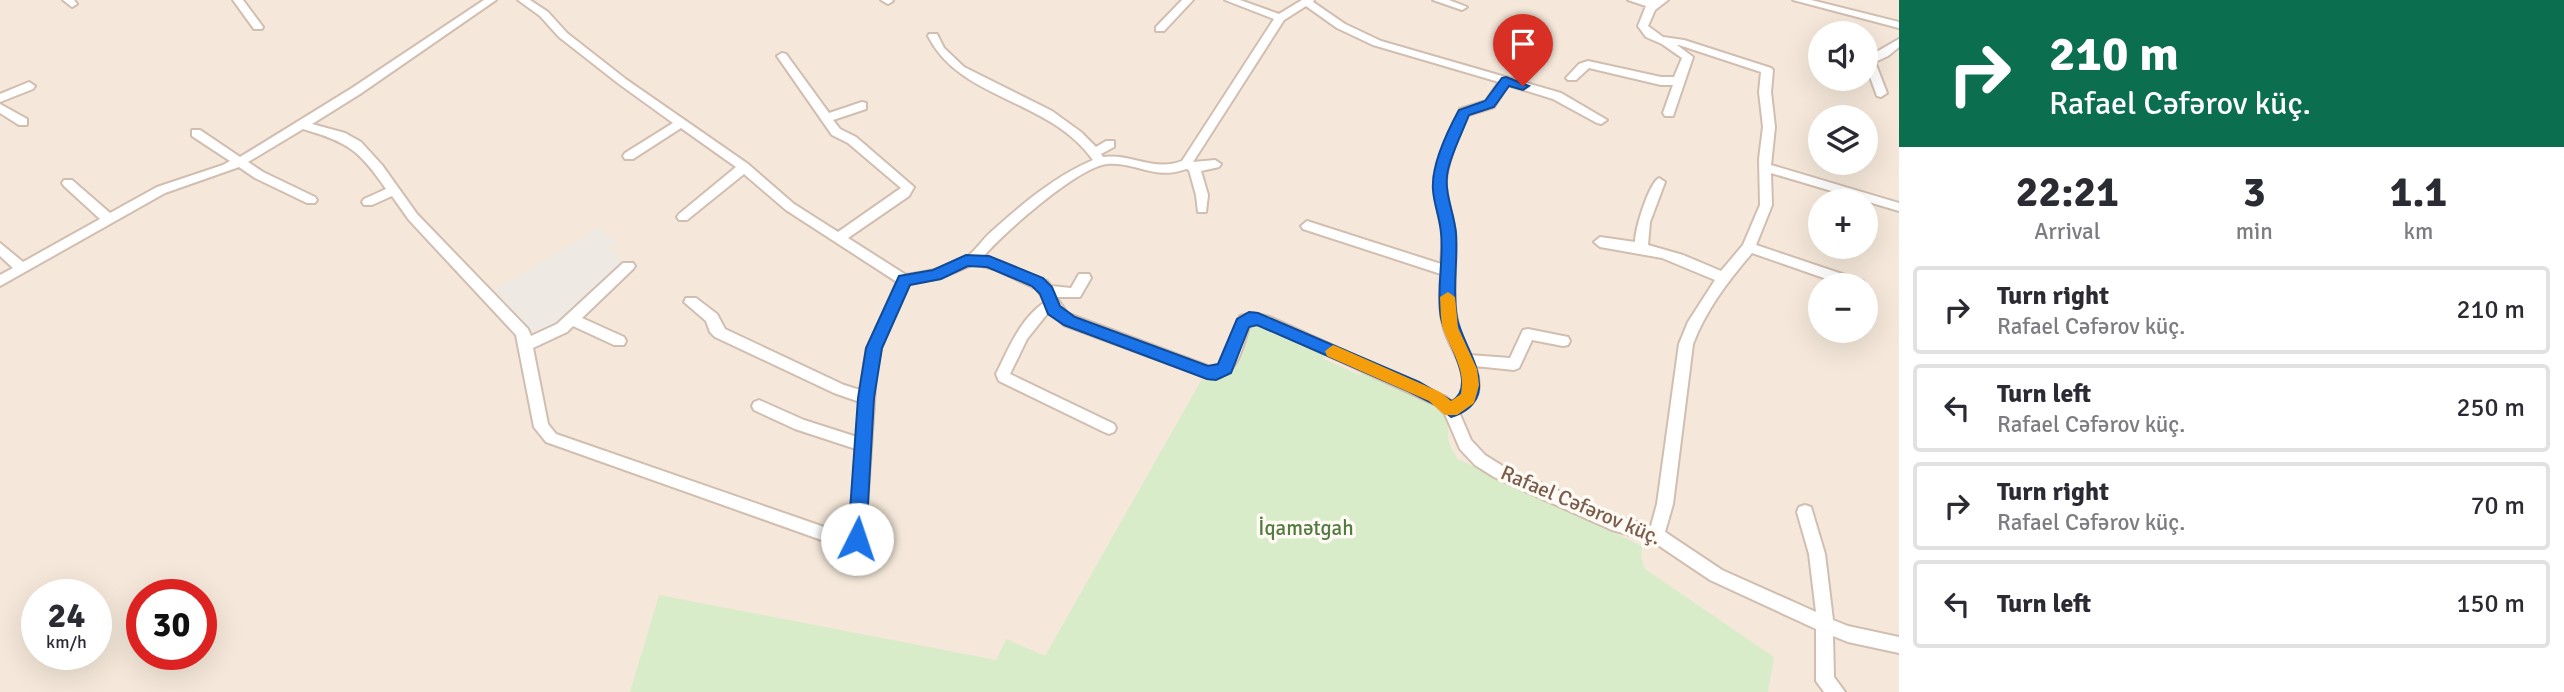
<!DOCTYPE html>
<meta charset="utf-8">
<style>
body{margin:0;font-family:Signika,sans-serif;background:#f7f7f7;color:#2b2b33;height:100vh;display:flex;flex-direction:column;font-size:26px;white-space:nowrap}
*{box-sizing:border-box;margin:0}
p{font-size:23px;color:#7c7c81}
.icon{flex:none;width:38px;height:38px;fill:none;stroke:currentColor;stroke-width:2;stroke-linecap:round;stroke-linejoin:round}
.map{position:relative;flex:1;overflow:hidden}
.sheet{display:flex;flex-direction:column;background:#fff;width:665px}
.sheet>*{flex:none}
.guide{background:#0b6e4f;color:#fff;overflow:hidden}
.tools{position:absolute;left:1808px;top:21px;display:grid;gap:14px}
.tools a{display:grid;place-items:center;width:70px;height:70px;border-radius:50%;background:#fff;box-shadow:0 7px 28px #0002;font-size:35px}
.speed{position:absolute;left:21px;top:579px;display:flex;gap:14px;font-size:35px;font-weight:700;text-align:center}
.speed>*{display:grid;place-content:center;width:91px;height:91px;border-radius:50%;background:#fff;box-shadow:0 7px 28px #0002;line-height:1}
.speed small{font-size:18px;font-weight:400}
.speed .limit{border:10px solid #d22;background:#fff;color:#111}
.pin{position:absolute;display:grid;place-items:center;width:60px;height:60px;color:#fff;margin:-72px -30px;border-radius:50% 50% 50% 0;rotate:-45deg;box-shadow:0 0 7px #0007}
.pin .icon{rotate:45deg}
.me{position:absolute;width:77px;margin:-38px;rotate:4deg;stroke-linejoin:round;filter:drop-shadow(0 0 5px #0008)}
.turn{display:flex;align-items:center;gap:24px;height:147px;padding:0 35px;font-size:32px}
.turn .icon{width:91px;height:91px;stroke-width:2.5}
.turn b{display:block;font-size:49px;line-height:60px}
.eta{display:flex;justify-content:space-evenly;align-items:center;height:119px;text-align:center}
.eta b{font-size:42px;font-weight:700;line-height:49px}
ul{padding:0;list-style:none}
li{display:flex;align-items:center;gap:21px;height:88px;margin:0 14px 10px;padding:0 21px;border:4px solid #e1e1e2;border-radius:7px}
li div{flex:1}
li b{display:block;font-size:26px}
li em{font-style:normal}
main{display:flex;flex:1;min-height:0}
.map>svg:first-child{display:block}
</style>
<main>
<div class="map">
<svg width="1899" height="692" viewBox="0 0 1899 692">
<rect width="100%" height="100%" fill="#fdf6ec"/>
<path fill="#f5e8da" fill-rule="evenodd" d="M0 0H1899V692H0ZM1820 33H1866V79H1820ZM1820 117H1866V163H1820ZM1820 201H1866V247H1820ZM1820 285H1866V331H1820ZM37 595H96V654H37ZM142 595H201V654H142Z"/>
<path fill="#efe9e4" d="M599 228 616 242 608 249 623 260 618 265 619 270 552 331 530 334 489 293Z"/>
<path fill="#d8ecc9" d="M1254 322 1322 352 1324 359 1359 375 1366 371C1385 380 1440 398 1446 418 1451 438 1444 439 1458 459L1642 546 1641 558 1645 569 1774 657 1768 692H630L659 595 996 660 1006 639 1045 656 1202 379 1212 381 1226 377 1249 323Z"/>
<g fill="none" stroke-linecap="round" stroke-linejoin="round">
<defs>
<g id="minor">
<path d="M63 0H74L77 4 72 7Z"/>
<path d="M233 0H243L263 27 262 29H254Z"/>
<path d="M484 0H496L360 94 312 124 345 133 361 142 382 165 417 214 528 329 531 336 557 324 623 263H633L635 266 633 269 582 318 624 337 626 341 624 345H614L573 326 567 332 533 348 548 424 556 434 830 529 850 531 856 449 795 429 754 410 752 406 754 402 759 400 804 420 857 437 860 402 834 393 715 337 710 332 706 321 684 302 686 298H696L717 314 725 329 844 385 860 390 867 348 897 282 786 210 744 174 687 220H679L677 217 679 214 736 167 681 128 633 159H625L623 156 625 153 673 123 619 84 559 37 540 16 518 0H530L548 12 567 33 627 80 748 164 794 204 838 232 901 188 848 143 832 135 777 56 782 53 786 54 829 113 862 102 866 103V109L833 120 840 129 856 137 914 187 909 196 848 238 906 275C926 272 951 268 968 256 976 250 983 239 991 232 1021 205 1055 176 1093 160 1049 98 961 101 928 36L929 34H937L944 48 964 67 1052 111 1081 132 1096 147 1106 141H1114V147L1101 154 1103 157C1130 153 1154 172 1182 161L1274 19 1225 0H1240L1279 14 1302 0H1314L1313 2 1345 24 1381 41 1561 93 1607 120 1601 124 1597 123 1553 99 1508 85 1494 107 1468 115C1459 134 1448 159 1446 181 1445 199 1454 216 1455 234 1458 282 1446 308 1469 355L1510 358 1523 330 1528 329 1568 337 1570 341 1568 345 1563 346 1532 340 1519 368 1514 370 1475 366C1483 390 1479 399 1459 412L1471 440 1485 455 1504 467 1620 518 1651 526 1657 504 1679 344 1688 322 1715 280 1662 258 1600 247 1594 242 1600 237 1635 242C1635 229 1649 183 1659 178L1665 182 1650 222 1648 245 1683 255 1721 271 1743 245 1760 205 1759 159 1763 127 1759 92 1761 72 1679 45H1677L1693 57 1673 116H1665L1663 113 1673 85H1661L1589 68 1576 80H1568L1566 78 1579 64 1588 61 1661 77H1674L1682 58 1662 44 1646 37 1638 26 1646 6 1628 0H1668L1655 10 1648 26 1663 37 1684 40 1771 68 1773 70 1771 92 1775 127 1771 165 1899 203V211L1771 173 1772 205 1756 245 1863 281 1865 285H1844L1752 253C1728 281 1706 310 1693 344L1673 504 1665 532 1722 570 1816 612 1809 554 1797 512 1799 507 1805 505 1811 507 1825 554 1833 620 1848 626 1899 637V653L1848 642 1833 636 1834 677 1845 692H1824L1816 681V629L1710 580 1652 541 1612 530 1494 477 1475 465 1460 449 1445 414 1436 405 1262 325 1250 324C1242 347 1239 376 1211 379L1064 325 1050 312 1047 314 1027 339 1010 374 1114 424 1116 428 1114 432 1109 434 1104 432 999 381 996 374C1009 348 1020 319 1045 302L1037 289 994 269 974 264 941 278 909 284 881 348 876 372 865 539 863 544 857 546 830 543 546 442 534 427 516 335 409 220 392 196 372 205H364L362 202 364 199 386 189C359 150 348 142 303 129L248 162 263 172 315 197 317 200 315 203H307L255 178 239 167 165 193 0 286V275L13 268 0 256V243L23 262 100 219 64 186 62 183 64 180H72L110 213 157 187 223 165 230 161 192 136V130H200L240 157 352 88ZM1306 6 1337 28 1373 45 1499 82 1486 101 1460 109 1448 134 1434 177 1435 195 1443 235 1441 264 1307 221 1301 226 1303 229 1441 274C1440 291 1439 308 1443 325 1448 349 1470 369 1463 395L1452 402 1446 397 1270 317 1253 313 1240 316 1222 361 1217 367H1211L1067 313 1056 297H1080L1091 278 1089 274H1079L1071 288 1051 286 1047 281 1002 262 983 257C1002 234 1078 167 1107 164 1135 161 1155 181 1186 169L1189 170 1196 195 1198 212H1206L1208 195 1201 171 1219 167 1221 164 1215 160 1193 162 1284 20Z"/>
<path d="M881 0H892L893 1 888 4Z"/>
<path d="M1182 0H1193L1164 31H1156V27Z"/>
<path d="M1433 0H1449L1467 7 1462 10Z"/>
<path d="M1793 0H1811L1899 22V28Z"/>
<path d="M1899 39V47L1888 56 1875 62 1887 93 1881 97 1877 96 1866 66V58Z"/>
<path d="M29 82 35 86 33 89 0 102V94Z"/>
<path d="M0 104 27 119V125H19L0 113Z"/>
</g>
</defs>
<use href="#minor" stroke="#d1beb0" stroke-width="4"/>
<use href="#minor" fill="#fff" fill-rule="evenodd"/>
</g>
<path fill="#1a73e8" stroke="#114b97" stroke-width="2" d="M1506 77 1529 86 1523 90 1509 86 1494 107 1469 115C1462 133 1452 152 1448 170 1443 191 1454 212 1456 233 1458 262 1452 290 1457 318 1462 342 1481 364 1479 389 1478 404 1464 413 1451 417L1436 405 1408 391 1257 325 1249 327 1231 373 1216 380 1207 379 1064 325 1048 314 1040 294 1032 286 987 267 968 266 941 279 910 285 882 348 874 398 866 539 863 545 857 547 851 545 848 539 858 398 866 348 899 276 933 270 966 255 989 256 1043 278 1052 287 1060 306 1075 317 1208 366 1218 364 1237 319 1249 312 1258 313 1419 382 1452 401C1478 386 1446 341 1441 318 1436 290 1444 261 1441 233 1440 218 1434 205 1433 190 1431 165 1447 132 1459 110L1485 101 1502 78Z"/>
<path fill="#f59e0b" d="M1448 292 1455 297 1458 328 1477 369 1479 385 1474 403 1457 415H1445L1429 401 1327 356 1325 351 1333 345 1338 347 1440 392 1451 401 1461 394C1466 370 1452 352 1444 331 1440 321 1441 308 1440 297Z"/>
<g text-anchor="middle" stroke-width="7" stroke-linejoin="round" paint-order="stroke">
<g font-size="21" fill="#7a5c4d" stroke="#fffaf3">
<text transform="translate(1581 505) rotate(23)" y="7">Rafael Cəfərov küç.</text>
</g>
<g font-size="21" fill="#537a41" stroke="#fffaf3">
<text x="1306" y="535">İqamətgah</text>
</g>
</g>
</svg>
<div class="tools">
<a><svg class="icon" aria-label="sound" viewBox="0 0 24 24"><path d="M4 9h4l5-4v14l-5-4H4zM17 9q2 3 0 6"/></svg></a>
<a><svg class="icon" aria-label="layers" viewBox="0 0 24 24"><path d="M12 4l9 5-9 5-9-5zM3 14l9 5 9-5"/></svg></a>
<a>+</a>
<a>−</a>
</div>
<div class="speed"><div>24<small>km/h</small></div><div class="limit">30</div></div>
<div class="pin" style="left:1523px;top:86px;background:#d93025"><svg class="icon" aria-label="arrive" viewBox="0 0 24 24"><path d="M6 21V4h12l-3 4 3 4H6"/></svg></div>
<svg class="me" style="left:857px;top:539px" viewBox="-20 -20 40 40"><circle r="19" fill="#fff"/><path d="M0-13L10 11 0 6-10 11z" fill="#1a73e8"/></svg>
</div>
<section class="sheet">
<div class="guide">
<div class="turn"><svg class="icon" aria-label="right" viewBox="0 0 24 24"><path d="M7 20v-9h11M14 6l5 5-5 5"/></svg><div><b>210 m</b>Rafael Cəfərov küç.</div></div>
</div>
<div class="eta">
<div><b>22:21</b><p>Arrival</p></div>
<div><b>3</b><p>min</p></div>
<div><b>1.1</b><p>km</p></div>
</div>
<ul>
<li><svg class="icon" aria-label="right" viewBox="0 0 24 24"><path d="M7 20v-9h11M14 6l5 5-5 5"/></svg><div><b>Turn right</b><p>Rafael Cəfərov küç.</p></div><em>210 m</em></li>
<li><svg class="icon" aria-label="left" viewBox="0 0 24 24"><path d="M17 20v-9H6M10 6l-5 5 5 5"/></svg><div><b>Turn left</b><p>Rafael Cəfərov küç.</p></div><em>250 m</em></li>
<li><svg class="icon" aria-label="right" viewBox="0 0 24 24"><path d="M7 20v-9h11M14 6l5 5-5 5"/></svg><div><b>Turn right</b><p>Rafael Cəfərov küç.</p></div><em>70 m</em></li>
<li><svg class="icon" aria-label="left" viewBox="0 0 24 24"><path d="M17 20v-9H6M10 6l-5 5 5 5"/></svg><div><b>Turn left</b></div><em>150 m</em></li>
</ul>
</section>
</main>
